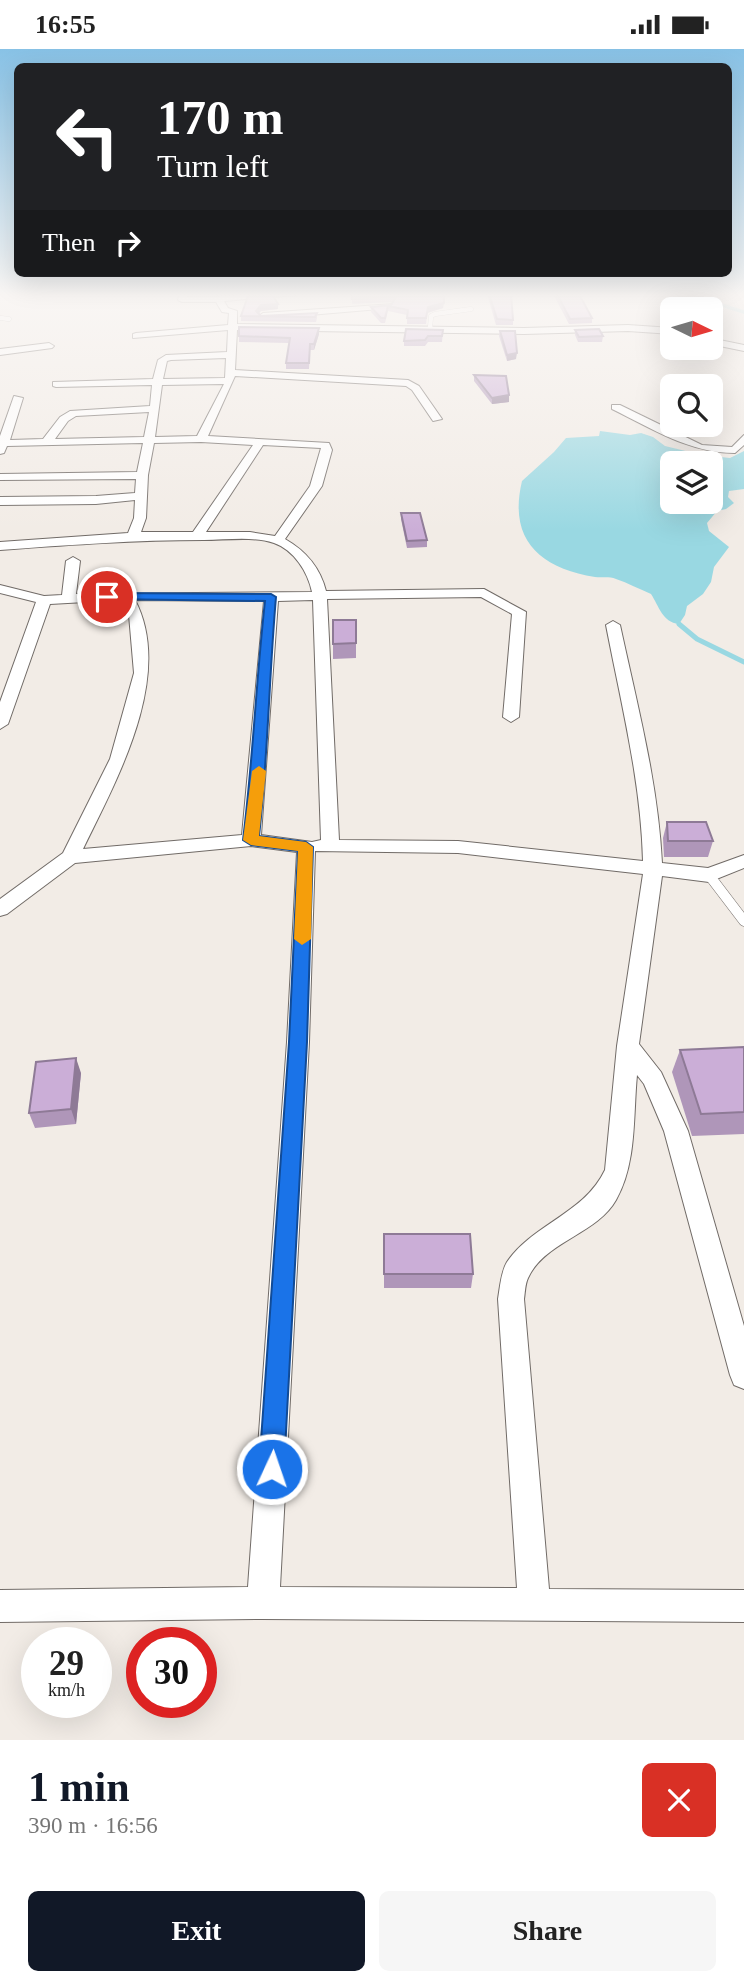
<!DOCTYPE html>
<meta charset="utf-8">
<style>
body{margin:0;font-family:"Times New Roman",serif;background:#f6f6f6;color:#222;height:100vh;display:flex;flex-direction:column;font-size:26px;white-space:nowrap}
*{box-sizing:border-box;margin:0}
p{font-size:23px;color:#767676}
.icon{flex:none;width:38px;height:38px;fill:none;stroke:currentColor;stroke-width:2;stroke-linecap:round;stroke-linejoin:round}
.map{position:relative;height:1691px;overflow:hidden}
.drawer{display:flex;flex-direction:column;background:#fff;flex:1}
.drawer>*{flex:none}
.banner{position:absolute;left:14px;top:14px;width:718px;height:214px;border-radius:10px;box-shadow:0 7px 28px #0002;background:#202124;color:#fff;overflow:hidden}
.needle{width:46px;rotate:95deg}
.controls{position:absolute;left:660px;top:248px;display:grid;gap:14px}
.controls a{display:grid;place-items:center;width:63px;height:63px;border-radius:10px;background:#fff;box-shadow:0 7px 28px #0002;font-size:35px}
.speed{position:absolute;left:21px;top:1578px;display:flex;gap:14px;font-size:35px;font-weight:700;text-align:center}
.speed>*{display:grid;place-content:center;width:91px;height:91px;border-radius:50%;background:#fff;box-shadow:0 7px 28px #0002;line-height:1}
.speed small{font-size:18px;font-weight:400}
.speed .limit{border:10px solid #d22;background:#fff;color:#111}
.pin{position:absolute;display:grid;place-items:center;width:60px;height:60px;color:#fff;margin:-30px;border:4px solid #fff;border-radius:50%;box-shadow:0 2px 7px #0007}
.me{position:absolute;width:77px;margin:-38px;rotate:3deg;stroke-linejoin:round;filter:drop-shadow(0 0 5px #0008)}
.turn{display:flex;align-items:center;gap:24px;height:147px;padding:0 28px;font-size:32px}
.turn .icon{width:91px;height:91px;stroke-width:2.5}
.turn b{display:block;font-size:49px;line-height:60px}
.then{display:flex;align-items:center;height:66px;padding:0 28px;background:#0003;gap:14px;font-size:26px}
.round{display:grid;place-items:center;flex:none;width:74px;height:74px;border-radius:10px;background:#f6f6f6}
.head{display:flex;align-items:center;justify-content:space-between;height:119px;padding:0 28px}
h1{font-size:42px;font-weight:700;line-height:52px;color:#111827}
.button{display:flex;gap:14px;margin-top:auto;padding:14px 28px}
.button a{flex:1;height:80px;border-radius:10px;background:#111827;color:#fff;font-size:28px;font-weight:700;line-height:80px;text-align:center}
.button a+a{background:#f6f6f6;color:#222}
.status{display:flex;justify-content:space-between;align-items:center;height:49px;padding:0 35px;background:#fff;direction:ltr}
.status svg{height:19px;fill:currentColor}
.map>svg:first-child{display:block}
</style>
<div class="status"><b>16:55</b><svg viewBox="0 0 49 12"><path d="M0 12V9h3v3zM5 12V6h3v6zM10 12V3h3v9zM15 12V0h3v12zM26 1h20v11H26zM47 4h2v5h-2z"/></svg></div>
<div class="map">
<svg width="744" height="1691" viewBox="0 0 744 1691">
<rect width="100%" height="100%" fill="#f2ece6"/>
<path fill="#99d8e2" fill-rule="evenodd" d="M600 382 630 386 641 384 653 388 665 397 702 406 730 409 744 402V440L729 442 728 448 734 454 726 460 717 462 707 474 709 482 729 498 714 518 711 533 703 545 687 557 685 566 679 575C662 573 659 557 651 545 639 540 628 534 616 530 609 527 602 529 595 528 539 519 508 490 522 432L554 403 566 389 599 387ZM672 415H710V453H672Z"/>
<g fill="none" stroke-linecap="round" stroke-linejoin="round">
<path stroke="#99d8e2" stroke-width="3.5" d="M674 245 696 248 744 263"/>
<path stroke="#99d8e2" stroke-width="5" d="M679 575 697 590 744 613"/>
<defs>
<g id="lane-far1">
<path d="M0 269 9 270"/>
<path d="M430 280 431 267 435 265 471 260"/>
</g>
<path id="lane" d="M709 826 744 872"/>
<g id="street">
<path d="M179 245H187V248L308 245 224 252 228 259 237 262V275L524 279 628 276 672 279V285L628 282 524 285 237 281 235 321 408 331 419 337 442 370 433 372 412 341 406 337 235 327 208 387 329 394 332 401 322 437 285 490C306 502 320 518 326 542L484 540 526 563 519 668 511 673 503 668 512 565 481 548 327 550 339 791 458 792 643 812C641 732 621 654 606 576L613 572 620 576C637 655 658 733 662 814L708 819 744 806V819L709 833 662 827 639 995 661 1023 688 1082 744 1277V1340L734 1336 730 1326 664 1082 644 1035 637 1026C633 1067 637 1114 616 1151 597 1185 544 1193 528 1229 525 1235 525 1244 524 1250L549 1540 744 1541V1573L263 1570 0 1573V1541L248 1538 287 993 297 803 251 797 75 814 7 865 0 867V850L63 804 110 710 134 624 129 566 121 551 50 555 8 675 0 680V653L36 553 0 544V536L44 547 62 546 66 512 73 508 80 512 76 545 312 543C308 523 294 501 274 494 253 487 226 491 204 491 136 491 68 496 0 501V493L128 484 134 469 135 451 96 455 0 456V448L96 447 135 444 136 430 0 431V425L137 423 143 394 7 397 4 404 0 405V387L14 347 23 349 10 391 43 390 60 368 70 362 150 357 152 336 56 338 53 337V333L153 330 158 311 166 306 227 303 228 281 133 289V285L136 284 228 276 229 264 222 263 216 253H182L178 251ZM226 309 225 329 163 330 167 312 171 311ZM224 335 197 387 155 388 162 336ZM149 363 144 388 55 390 68 372 76 367ZM201 393 253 396 193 483H141L146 469 148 426 154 394ZM263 396 321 399 310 437 275 487 250 483H206ZM135 551 264 552 242 786 83 800C116 732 175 627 135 551ZM313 551 321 791 312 793 261 786 278 552ZM315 802 458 804 643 825 617 997 605 1121C585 1164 533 1175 507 1213 501 1223 500 1238 498 1250L517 1539 280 1538 309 993Z"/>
<path d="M394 255 391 259 263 270 259 267 263 264Z"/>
<path d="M710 289 744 296V302L710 295Z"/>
<path d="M49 294 54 297 52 299 0 306V300Z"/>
<path d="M612 356H620L702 396 732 398 744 386V396L735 404C689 404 653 380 612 360Z"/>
</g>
</defs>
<use href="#lane-far1" stroke="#716b67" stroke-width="5"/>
<use href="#lane" stroke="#716b67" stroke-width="11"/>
<use href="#street" stroke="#716b67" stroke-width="2"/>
<use href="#lane-far1" stroke="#fff" stroke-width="4.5"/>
<use href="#lane" stroke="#fff" stroke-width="10"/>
<use href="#street" fill="#fff" fill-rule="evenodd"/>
</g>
<g fill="#af96b9">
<path d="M352 245H444L443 259 427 264 426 275H407V266L388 262 385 274H381L371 263V258L391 256 393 253 352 255Z"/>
<path d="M487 245H511L513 271V276H496Z"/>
<path d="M553 245H579L592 269V274L569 275Z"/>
<path d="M278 255V260L261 262 259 264 261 267 317 264V269L316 273 241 272V267Z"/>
<path d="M443 281 442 293H428L425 297H404V292Z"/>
<path d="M575 281 603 287 602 293H578L575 286Z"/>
<path d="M500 282 516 310 507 312 499 287Z"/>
<path d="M319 285 314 301H310L309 320H286V314L289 294 239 293V287Z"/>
<path d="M474 326 509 353 492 355 474 332Z"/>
<path d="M401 464 427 491V498L407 499 401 470Z"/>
<path d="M356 571V609L333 610V595Z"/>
<path d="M667 773 713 792 708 808H664L663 789Z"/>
<path d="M744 998V1085L692 1087 672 1023 680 1001Z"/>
<path d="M81 1024 76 1075 35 1079 29 1064Z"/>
<path d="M384 1185 473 1225 471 1239H384Z"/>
</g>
<g fill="#8e7a96">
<path d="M444 254 443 259 427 264 426 275 428 258Z"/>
<path d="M278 255V260L261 262 256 267V262L261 256Z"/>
<path d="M319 279V285L314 301V295Z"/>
<path d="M517 304 516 310 507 312V306Z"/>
<path d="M509 346V353L492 355V349Z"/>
<path d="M76 1009 81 1024 76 1075 71 1060Z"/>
</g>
<g fill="#cbaed7" stroke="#8e7a96" stroke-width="2">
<path d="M272 245 278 255 261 256 256 262 261 267 317 264 315 268 241 267 248 247Z"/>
<path d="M352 245H444V254L428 258 426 269H407L408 261 388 257 385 269H381L371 258 391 256 396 248 352 250Z"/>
<path d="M489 245H511L513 271 497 270Z"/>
<path d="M557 245H579L592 269 570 270Z"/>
<path d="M239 278 319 279 314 295H310L309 314H286L290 289 239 287Z"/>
<path d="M406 280 443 281 442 287H428L425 291 404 292Z"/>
<path d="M599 280 603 287 579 288 575 281Z"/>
<path d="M500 282H515L517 304 507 306Z"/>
<path d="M474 326 506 327 509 346 492 349Z"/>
<path d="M401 464H420L427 491 407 492Z"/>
<path d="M333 571H356V594L333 595Z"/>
<path d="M667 773H706L713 792H668Z"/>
<path d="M744 998V1063L701 1065 680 1001Z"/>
<path d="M76 1009 71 1060 29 1064 36 1013Z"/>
<path d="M384 1185H470L473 1225H384Z"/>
</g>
<linearGradient id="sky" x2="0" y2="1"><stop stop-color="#88c2e6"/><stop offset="0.51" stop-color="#f9f6f4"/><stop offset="1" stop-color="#f9f6f4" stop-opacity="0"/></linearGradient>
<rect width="744" height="482" fill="url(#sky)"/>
<path fill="#1a73e8" stroke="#114b97" stroke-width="2" d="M107 544 271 545 276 548C269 628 268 708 259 787L306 793 313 798 307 993 284 1420 280 1429 272 1433 263 1429 259 1420 289 993 298 802 251 796 243 791C253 711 256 632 265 552L103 550 101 548Z"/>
<path fill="#f59e0b" d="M259 717 266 722 259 787 306 793 313 798 311 890 302 896 294 890 298 802 251 796 243 791 252 722Z"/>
</svg>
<div class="controls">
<a><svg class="needle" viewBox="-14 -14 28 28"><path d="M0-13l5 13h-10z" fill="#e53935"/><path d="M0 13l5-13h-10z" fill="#767676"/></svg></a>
<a><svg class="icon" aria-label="search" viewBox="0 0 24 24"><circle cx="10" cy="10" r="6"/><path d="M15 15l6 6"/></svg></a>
<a><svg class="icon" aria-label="layers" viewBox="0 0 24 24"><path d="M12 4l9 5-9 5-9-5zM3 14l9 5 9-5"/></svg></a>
</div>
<div class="speed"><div>29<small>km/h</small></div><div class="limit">30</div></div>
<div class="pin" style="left:107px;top:548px;background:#d93025"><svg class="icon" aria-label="arrive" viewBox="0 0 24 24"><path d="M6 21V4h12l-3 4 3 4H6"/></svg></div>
<svg class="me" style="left:272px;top:1420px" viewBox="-20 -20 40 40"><circle r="17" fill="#1a73e8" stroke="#fff" stroke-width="3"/><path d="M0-11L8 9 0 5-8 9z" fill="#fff"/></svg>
<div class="banner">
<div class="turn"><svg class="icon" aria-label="left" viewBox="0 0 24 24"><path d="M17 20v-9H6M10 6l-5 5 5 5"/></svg><div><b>170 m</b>Turn left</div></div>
<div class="then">Then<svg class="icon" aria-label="right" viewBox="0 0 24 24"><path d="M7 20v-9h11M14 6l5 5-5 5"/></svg></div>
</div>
</div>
<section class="drawer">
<div class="head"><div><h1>1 min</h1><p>390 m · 16:56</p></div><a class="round" style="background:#d93025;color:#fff"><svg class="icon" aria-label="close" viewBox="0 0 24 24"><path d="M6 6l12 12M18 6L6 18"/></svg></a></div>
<div class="button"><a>Exit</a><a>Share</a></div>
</section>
